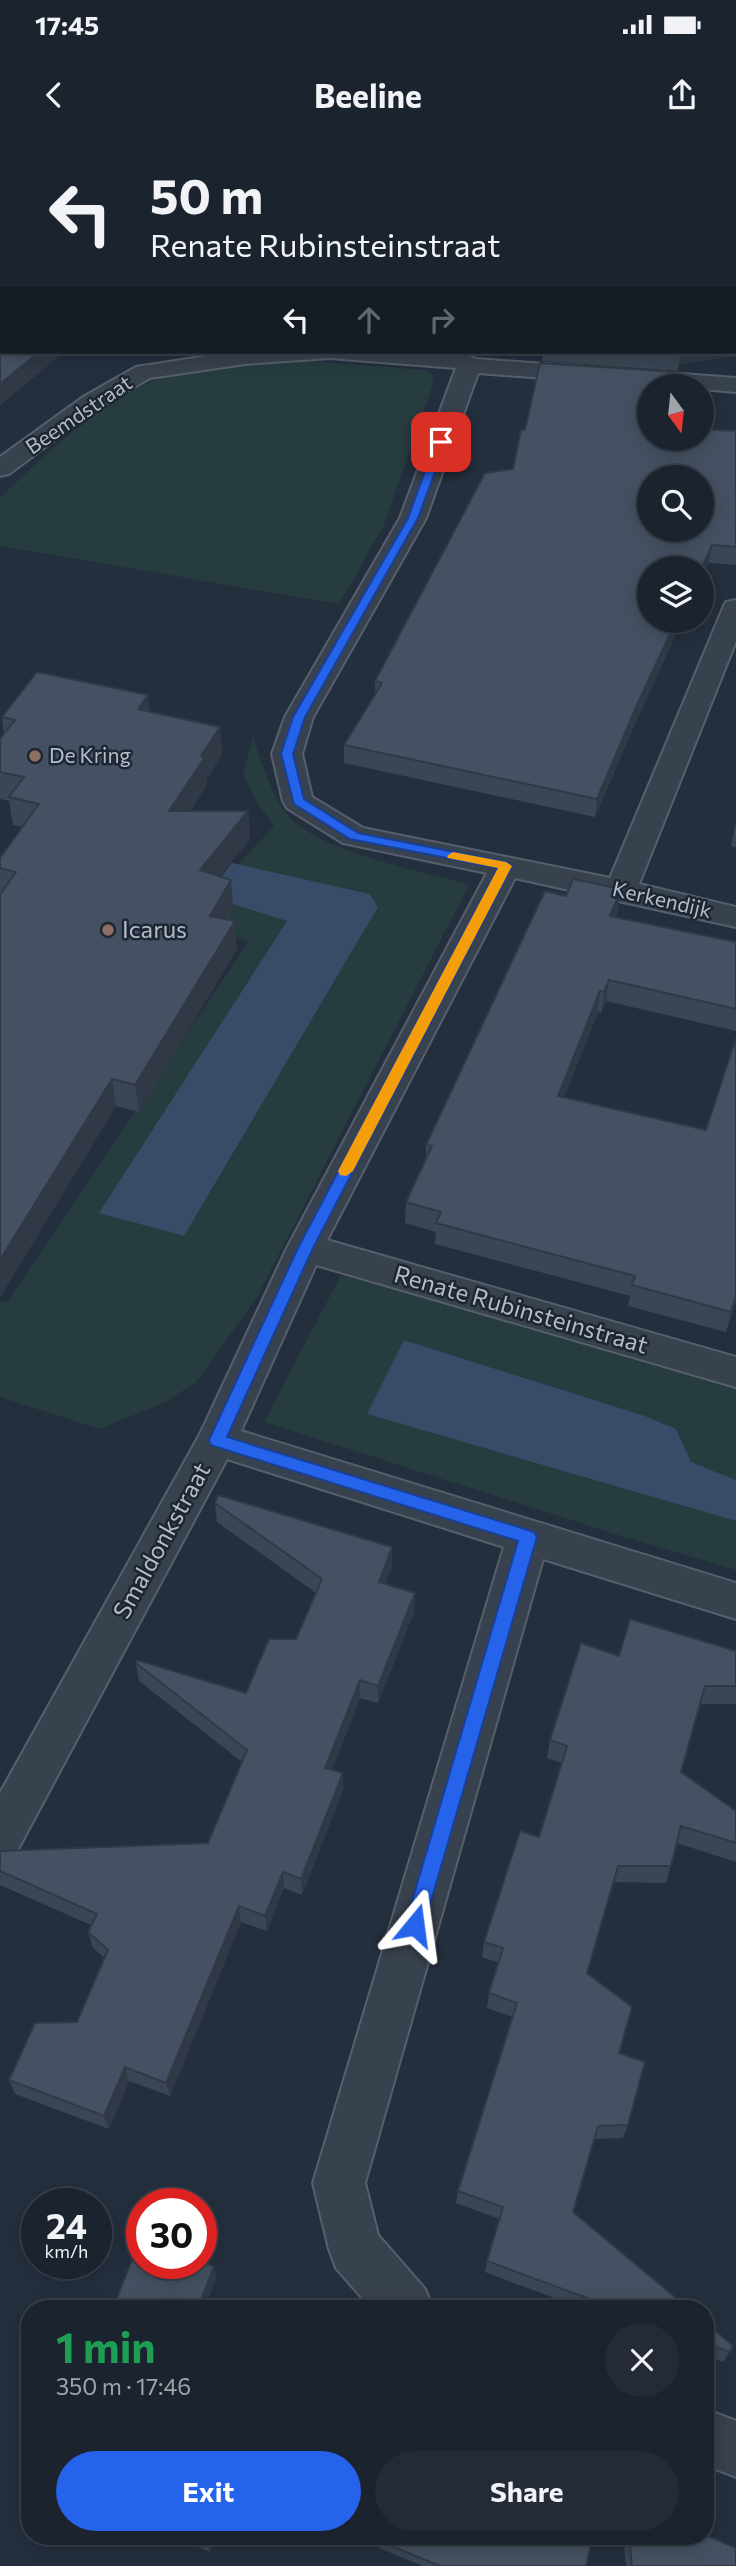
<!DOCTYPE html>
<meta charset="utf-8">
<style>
body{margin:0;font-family:Commissioner,sans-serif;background:#242b36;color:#f1f3f6;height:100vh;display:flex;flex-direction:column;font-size:26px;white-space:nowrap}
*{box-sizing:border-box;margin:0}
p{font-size:23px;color:#a0a4aa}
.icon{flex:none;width:38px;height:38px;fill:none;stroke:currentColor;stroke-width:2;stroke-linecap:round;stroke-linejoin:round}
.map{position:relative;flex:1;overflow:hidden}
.side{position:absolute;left:21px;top:2160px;width:693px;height:245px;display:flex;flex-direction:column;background:#1b232e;border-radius:28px;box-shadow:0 4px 18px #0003,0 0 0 2px #39404a}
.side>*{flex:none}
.guide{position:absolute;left:0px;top:0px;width:737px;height:214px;box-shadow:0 4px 18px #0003,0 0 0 2px #39404a;background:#1b232e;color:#f1f3f6;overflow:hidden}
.needle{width:46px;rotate:165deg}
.fabs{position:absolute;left:637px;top:234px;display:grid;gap:14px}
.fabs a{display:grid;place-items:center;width:77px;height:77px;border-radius:50%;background:#1b232e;box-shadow:0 4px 18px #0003,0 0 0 2px #39404a;font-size:35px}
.speed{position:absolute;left:21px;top:2048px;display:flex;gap:14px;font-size:35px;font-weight:700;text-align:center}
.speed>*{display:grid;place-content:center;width:91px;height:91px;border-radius:50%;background:#1b232e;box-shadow:0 4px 18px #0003,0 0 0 2px #39404a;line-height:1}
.speed small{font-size:18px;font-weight:400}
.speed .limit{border:10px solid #d22;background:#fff;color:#111}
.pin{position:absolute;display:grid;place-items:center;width:60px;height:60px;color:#fff;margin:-30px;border-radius:14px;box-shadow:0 4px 10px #0006}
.me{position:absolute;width:77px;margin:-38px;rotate:16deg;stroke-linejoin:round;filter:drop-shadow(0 0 5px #0008)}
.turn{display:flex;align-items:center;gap:24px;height:147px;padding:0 35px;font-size:32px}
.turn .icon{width:91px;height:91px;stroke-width:2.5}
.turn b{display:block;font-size:49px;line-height:60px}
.lanes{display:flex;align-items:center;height:66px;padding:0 35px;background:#0003;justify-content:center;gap:35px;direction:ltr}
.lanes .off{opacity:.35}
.round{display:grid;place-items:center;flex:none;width:74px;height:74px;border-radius:37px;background:#242b36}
.overview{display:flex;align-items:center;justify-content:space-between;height:119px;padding:0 35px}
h1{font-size:42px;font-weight:700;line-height:52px;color:#1e9e55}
.button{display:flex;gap:14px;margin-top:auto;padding:14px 35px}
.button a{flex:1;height:80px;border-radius:42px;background:#2563eb;color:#fff;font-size:28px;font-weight:700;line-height:80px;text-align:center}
.button a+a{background:#242b36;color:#f1f3f6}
.status{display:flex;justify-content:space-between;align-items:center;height:49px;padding:0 35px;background:#1b232e;direction:ltr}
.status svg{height:19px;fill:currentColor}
header{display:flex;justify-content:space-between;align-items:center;height:91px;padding:0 35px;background:#1b232e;font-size:32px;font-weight:700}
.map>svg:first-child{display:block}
</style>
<div class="status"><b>17:45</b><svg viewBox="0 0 49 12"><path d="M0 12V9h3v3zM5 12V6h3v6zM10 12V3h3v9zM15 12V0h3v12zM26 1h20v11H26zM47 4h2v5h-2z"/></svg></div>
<header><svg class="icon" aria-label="back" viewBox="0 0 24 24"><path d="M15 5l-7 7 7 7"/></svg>Beeline<svg class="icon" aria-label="share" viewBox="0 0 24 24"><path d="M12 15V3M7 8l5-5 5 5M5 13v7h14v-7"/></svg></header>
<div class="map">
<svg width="736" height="2426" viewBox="0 0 736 2426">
<rect width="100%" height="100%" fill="#242f3e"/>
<g fill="#263c3f">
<path d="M297 220 425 230 433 235 432 247 384 385 339 464 0 406V358C38 321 82 279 129 252 175 226 245 223 297 220Z"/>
<path d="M253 598C262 622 272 658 289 677 324 713 419 730 469 745L257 1157 197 1241 166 1262 99 1289 0 1257V1162L8 1161 249 801 185 781 206 756 287 781 100 1073 184 1096 378 767 370 754 238 725 274 686 254 658 243 633Z"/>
<path d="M341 1135 736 1232V1340L691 1322 676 1289 645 1276 404 1200 367 1274 736 1381V1430L615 1394 264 1282Z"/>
</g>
<g fill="#394c67">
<path d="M232 723 370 754 378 767 184 1096 99 1073 287 781 206 756Z"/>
<path d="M404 1200 645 1276 676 1289 691 1322 736 1340V1381L367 1274Z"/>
</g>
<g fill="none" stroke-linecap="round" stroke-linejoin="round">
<defs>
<g id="minor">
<path d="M234 212H423L467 215 476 219 736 238V252L702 249V247H665L478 233 426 378 313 577 302 614 312 657 363 688 610 738 723 468 726 462 736 460V501L639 744 736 767V787L515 738 327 1100 736 1217V1247L316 1125 241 1291 736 1443V1479L543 1419 365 2043 378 2095 425 2149 433 2168H371L336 2128 329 2109 313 2043 504 1407 227 1319 16 1713 0 1720V1653L200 1294 287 1108 487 733 343 703 287 668 283 661 272 614 285 577 400 378 456 228 330 218 245 224 150 238 99 267 9 334 0 336V317L83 257 136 227Z"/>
<path d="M705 2269 736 2281V2337L705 2325Z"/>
</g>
</defs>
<use href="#minor" stroke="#565f6c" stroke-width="4"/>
<use href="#minor" fill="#38414e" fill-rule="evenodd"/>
</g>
<g fill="#3b4654">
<path d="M0 0H736V216L679 224 678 231 542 221 543 212H735V2H2V212H64L0 265Z"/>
<path d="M736 291V425L709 423 649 481H682L634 586 595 677 344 623V605L375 555V541L513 329 649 299Z"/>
<path d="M150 571 220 587 222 615 207 638V645L190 671H248L250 699 220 736 231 740 233 768 227 780 237 809 139 972 116 966 0 1157V718L22 687 13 685 9 661 0 659V599L4 594 2 577Z"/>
<path d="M736 682V707L731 706Z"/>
<path d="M618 771 616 777 736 802V891L606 861 601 873 598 872 564 957 736 1161 726 1192 628 1166 630 1156 435 1104 436 1092 405 1083 406 1062 426 1020V1005Z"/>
<path d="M215 1363 392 1426 385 1444 415 1453 414 1472 378 1563 360 1558 332 1630 343 1633V1650L302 1755 284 1748 267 1791 241 1782 170 1956 129 1941 109 1989 15 1954 9 1940 77 1882 105 1818 93 1808 88 1792 91 1785 0 1745V1711L208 1703 242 1622 139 1541 136 1523 246 1553 296 1499 316 1453 217 1382Z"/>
<path d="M736 1511V1564H700L681 1632 736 1671V1722L677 1703 666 1743 614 1742 587 1833 619 1913 628 1985 623 1998 594 1999 573 2072 688 2168H581L485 2132 487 2121 500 2079 456 2063 458 2051 513 1877 487 1868 489 1853 499 1823 482 1817 484 1802 539 1697 562 1623 547 1618 550 1600 619 1516Z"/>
<path d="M705 2182 733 2206 723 2222 705 2215Z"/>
<path d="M171 2396H216L210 2412Z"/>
<path d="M350 2396H593L586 2426H423Z"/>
<path d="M623 2396H705L736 2426H626Z"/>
</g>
<g fill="#303945">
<path d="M0 132H1L2 151H0Z"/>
<path d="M735 198H736V216L679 224 680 212H735Z"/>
<path d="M39 212H64L0 265V244Z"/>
<path d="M712 405 709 423 702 439V429H701Z"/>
<path d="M676 481H682L634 586 595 677 597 659 636 567Z"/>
<path d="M148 555 151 583 138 569Z"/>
<path d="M220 587 222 615 207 638V645L172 699 169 671 201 616Z"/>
<path d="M248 671 250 699 203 758 200 730Z"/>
<path d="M231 740 233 768 212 804 210 776Z"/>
<path d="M621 749 618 771 607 797 610 776Z"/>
<path d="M235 781 237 809 139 972 135 945Z"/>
<path d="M609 840 606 861 601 873 604 852Z"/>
<path d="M600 851 598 872 556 977 558 956Z"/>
<path d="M112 939 116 966 0 1157V1120Z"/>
<path d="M736 1156V1161L726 1192 731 1172Z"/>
<path d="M392 1407V1426L379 1461V1442Z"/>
<path d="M415 1453 414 1472 378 1563V1546Z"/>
<path d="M360 1540V1558L326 1645 325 1628Z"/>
<path d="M343 1633V1650L302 1755 301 1739Z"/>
<path d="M618 1726 614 1742 583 1848 587 1833Z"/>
<path d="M283 1732 284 1748 267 1791 265 1776Z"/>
<path d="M239 1766 241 1782 170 1956 166 1943Z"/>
<path d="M125 1927 129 1941 109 1989 104 1976Z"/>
<path d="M214 2126 217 2137 205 2168H198Z"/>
<path d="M210 2396H216L210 2412 207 2405Z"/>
</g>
<g fill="#455162" stroke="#303945" stroke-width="2" fill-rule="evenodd">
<path d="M0 0H736V45H735V2H2V142L1 132H0Z"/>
<path d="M735 50 736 60V198H735Z"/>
<path d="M2 148V212H39L0 244V149Z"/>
<path d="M540 223 678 232 676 247H649V299H702V289L736 291V407L712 405 701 429H649V481H676L636 567 597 659 344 605 382 543 375 541 485 333 513 329 521 290H525ZM649 338H702V390H649Z"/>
<path d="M37 532 148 555 138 569 220 587 201 616 205 617 169 671H248L200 730 231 740 210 776 235 781 135 945 112 939 0 1120V755L16 732 0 728V718L39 664 9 657 24 637 0 632V599L15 580 2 577Z"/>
<path d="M573 739 621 749 610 776 736 802V869L609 840 604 852 600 851 558 956 706 990 736 898V1156L731 1172 632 1145 635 1136 436 1083 441 1072 406 1062 432 1006 426 1005 545 751 566 756Z"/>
<path d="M218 1355 392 1407 379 1442 415 1453 378 1546 360 1540 325 1628 343 1633 301 1739 283 1732 265 1776 239 1766 166 1943 125 1927 104 1976 9 1940 35 1883 77 1882 108 1810 88 1792 97 1774 0 1731V1711L208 1703 247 1610 136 1523 137 1520 246 1553 269 1499H296L322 1439 215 1363Z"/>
<path d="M630 1479 736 1511V1546H705L681 1632 736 1671V1703L681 1686 671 1726H618L587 1833 632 1867 619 1913 645 1922 628 1985 598 1986 573 2072 688 2168H614L487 2121 503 2067 458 2051 517 1863 489 1853 503 1808 484 1802 520 1691 539 1697 567 1606 550 1600 581 1503 619 1516Z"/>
<path d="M141 2097 142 2123H201V2121L214 2126 198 2168H113Z"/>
<path d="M311 2164 322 2168H310Z"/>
<path d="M705 2182 733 2206 730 2212 705 2203Z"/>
<path d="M705 2395 736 2408V2426H632L629 2396Z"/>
<path d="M184 2396H210L207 2405Z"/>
<path d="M367 2396H593L586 2426H440Z"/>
</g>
<path fill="#2563eb" stroke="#184099" stroke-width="2" d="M437 299 446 302 418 378 305 577 293 614 304 659 358 693 506 722 512 726 313 1108 227 1297 528 1390 534 1392 537 1397 424 1785 421 1792 415 1794 408 1792 405 1785 518 1401 217 1307 211 1305 209 1300 298 1108 498 728 350 699 294 664 281 614 293 577 408 378Z"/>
<path fill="#f59e0b" d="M453 712 506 722 512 726 353 1031 346 1036 340 1035 338 1031 498 728 448 718 447 716Z"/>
<g fill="#8d6e63" stroke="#1d2633" stroke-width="2.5">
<circle cx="35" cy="616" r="7"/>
<circle cx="108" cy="790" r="7"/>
</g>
<g text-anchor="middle" stroke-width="5" stroke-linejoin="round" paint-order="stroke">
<g font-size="21" fill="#b4bcc9" stroke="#1d2633">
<text transform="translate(79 275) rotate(-34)" y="7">Beemdstraat</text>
<text transform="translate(662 760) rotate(13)" y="7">Kerkendijk</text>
</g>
<g font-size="21" fill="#b4bcc9" stroke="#1d2633" text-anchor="start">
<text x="49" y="623">De Kring</text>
</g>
<g font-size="24" fill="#b4bcc9" stroke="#1d2633" text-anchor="start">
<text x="122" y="798">Icarus</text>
</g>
<g font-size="24" fill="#b4bcc9" stroke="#1d2633">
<text transform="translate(521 1170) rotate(16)" y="8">Renate Rubinsteinstraat</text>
<text transform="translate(162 1401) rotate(-61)" y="8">Smaldonkstraat</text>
</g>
</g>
</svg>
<div class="fabs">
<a><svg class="needle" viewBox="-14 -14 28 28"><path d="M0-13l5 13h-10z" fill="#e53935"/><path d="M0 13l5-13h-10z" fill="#a0a4aa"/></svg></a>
<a><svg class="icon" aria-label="search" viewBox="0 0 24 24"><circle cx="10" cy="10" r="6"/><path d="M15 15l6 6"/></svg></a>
<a><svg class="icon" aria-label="layers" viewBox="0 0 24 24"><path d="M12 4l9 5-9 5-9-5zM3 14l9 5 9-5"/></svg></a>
</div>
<div class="speed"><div>24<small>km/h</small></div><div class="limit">30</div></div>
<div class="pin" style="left:441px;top:302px;background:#d93025"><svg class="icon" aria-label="arrive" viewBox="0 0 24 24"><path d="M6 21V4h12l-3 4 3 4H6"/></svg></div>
<svg class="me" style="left:415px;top:1785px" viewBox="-20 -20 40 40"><path d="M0-17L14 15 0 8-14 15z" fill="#2563eb" stroke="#fff" stroke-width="4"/></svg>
<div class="guide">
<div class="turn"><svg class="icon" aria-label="left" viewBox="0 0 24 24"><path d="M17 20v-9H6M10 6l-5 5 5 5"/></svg><div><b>50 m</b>Renate Rubinsteinstraat</div></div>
<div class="lanes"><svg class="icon" aria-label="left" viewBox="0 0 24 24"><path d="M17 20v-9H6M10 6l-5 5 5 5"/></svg><svg class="icon off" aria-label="ahead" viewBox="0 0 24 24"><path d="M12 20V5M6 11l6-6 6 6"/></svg><svg class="icon off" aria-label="right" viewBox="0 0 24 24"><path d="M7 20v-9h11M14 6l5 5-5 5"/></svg></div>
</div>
<section class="side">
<div class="overview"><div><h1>1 min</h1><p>350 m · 17:46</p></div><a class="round"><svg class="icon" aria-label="close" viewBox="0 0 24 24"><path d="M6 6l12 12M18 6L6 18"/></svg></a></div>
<div class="button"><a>Exit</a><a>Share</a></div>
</section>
</div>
